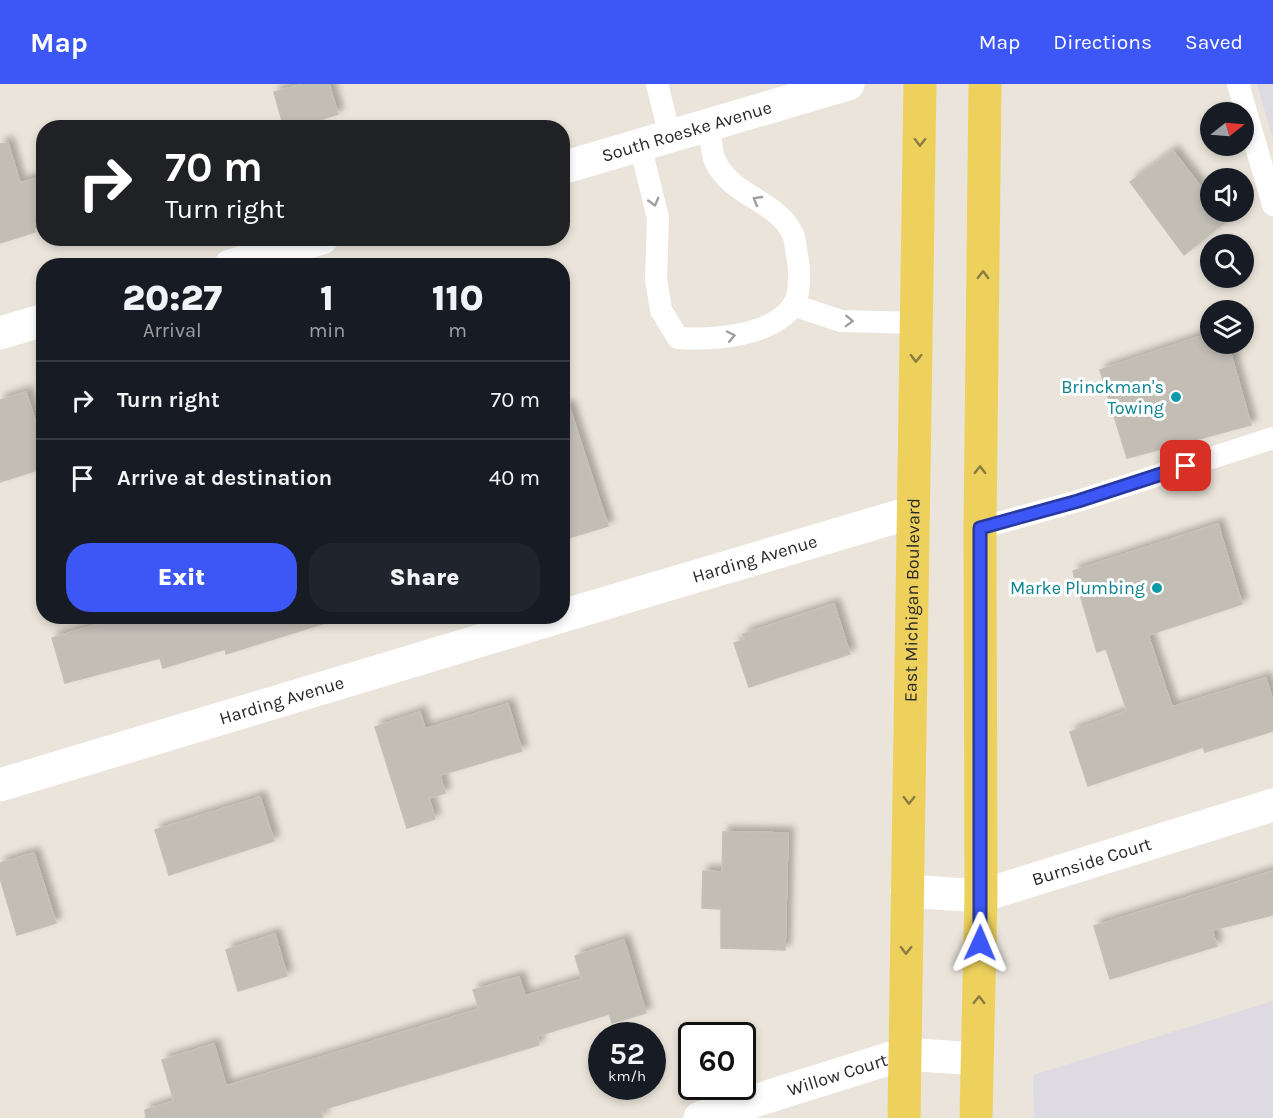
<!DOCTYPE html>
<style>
body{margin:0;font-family:Karla,sans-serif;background:#20242c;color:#f1f3f6;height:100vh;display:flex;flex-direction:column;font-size:22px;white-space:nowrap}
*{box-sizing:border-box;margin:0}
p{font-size:20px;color:#9ea1a6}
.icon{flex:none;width:33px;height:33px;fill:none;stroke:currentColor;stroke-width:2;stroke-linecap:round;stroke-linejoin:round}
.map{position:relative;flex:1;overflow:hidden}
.side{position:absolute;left:36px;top:174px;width:534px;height:366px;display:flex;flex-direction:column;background:#171b24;border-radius:24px;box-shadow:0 3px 9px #0003}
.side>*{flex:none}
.banner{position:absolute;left:36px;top:36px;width:534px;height:126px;border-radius:24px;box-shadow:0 3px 9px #0003;background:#202124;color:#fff;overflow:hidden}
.needle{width:39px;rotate:73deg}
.tools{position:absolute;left:1200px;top:18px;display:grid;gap:12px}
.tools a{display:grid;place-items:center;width:54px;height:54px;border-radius:50%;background:#171b24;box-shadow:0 3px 9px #0003;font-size:30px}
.speed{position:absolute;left:588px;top:938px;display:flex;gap:12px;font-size:30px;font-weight:700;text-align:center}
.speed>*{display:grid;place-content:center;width:78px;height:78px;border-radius:50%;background:#171b24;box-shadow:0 3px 9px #0003;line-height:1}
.speed small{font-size:15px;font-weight:400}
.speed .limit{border:3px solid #111;border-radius:9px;background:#fff;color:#111}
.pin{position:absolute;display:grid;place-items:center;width:51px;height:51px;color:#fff;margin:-26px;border-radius:12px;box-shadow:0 3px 9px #0006}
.me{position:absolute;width:66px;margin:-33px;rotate:1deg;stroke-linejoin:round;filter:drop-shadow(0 0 4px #0008)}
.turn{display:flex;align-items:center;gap:21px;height:126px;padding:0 30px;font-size:27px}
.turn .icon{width:78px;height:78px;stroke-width:2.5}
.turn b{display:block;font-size:42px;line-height:51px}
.eta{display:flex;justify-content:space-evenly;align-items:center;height:102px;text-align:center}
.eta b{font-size:36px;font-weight:800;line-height:42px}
.primary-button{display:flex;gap:12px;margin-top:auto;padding:12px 30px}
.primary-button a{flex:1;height:69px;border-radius:24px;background:#3c57f5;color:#fff;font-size:24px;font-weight:800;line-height:69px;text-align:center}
.primary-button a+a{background:#20242c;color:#f1f3f6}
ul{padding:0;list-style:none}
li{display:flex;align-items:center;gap:18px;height:78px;padding:0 30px;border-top:2px solid #363941}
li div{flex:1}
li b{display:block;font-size:22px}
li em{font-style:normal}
header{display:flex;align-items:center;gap:36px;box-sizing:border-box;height:84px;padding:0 30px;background:#3c57f5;color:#fff}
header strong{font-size:28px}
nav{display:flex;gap:33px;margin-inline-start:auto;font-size:21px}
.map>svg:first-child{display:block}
</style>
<header>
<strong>Map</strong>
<nav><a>Map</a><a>Directions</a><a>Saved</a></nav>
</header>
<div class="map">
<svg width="1273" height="1034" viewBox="0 0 1273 1034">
<defs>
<filter id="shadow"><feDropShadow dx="5.5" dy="-5.5" stdDeviation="3" flood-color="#0004"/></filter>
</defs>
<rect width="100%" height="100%" fill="#eae4da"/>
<g fill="#dddae2">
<path d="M1257 0H1273V56Z"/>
<path d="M1273 917V1034H1034L1033 991Z"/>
</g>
<g fill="#c2beb6" stroke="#c5c0b4" stroke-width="1.5" filter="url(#shadow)">
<path d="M304 0H329L338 30 313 38 315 44H284L274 8Z"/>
<path d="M8 59 20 99 44 92V137L33 141 35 148 0 159V60Z"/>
<path d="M1173 67 1210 115V128H1221L1228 136 1184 171 1130 98Z"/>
<path d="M1210 249V260H1228L1251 341 1127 374 1100 286Z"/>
<path d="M26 308 44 365V384L0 398V316Z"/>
<path d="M569 322 608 442 562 456V323Z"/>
<path d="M1218 440 1242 520 1148 551 1172 623 1266 594 1273 618V647L1205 668 1203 663 1088 702 1070 648 1127 627 1106 565 1097 568 1073 487Z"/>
<path d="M834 520 850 570 749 603 734 559 745 556 743 550Z"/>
<path d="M125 532H321L322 540 226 570 225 565 163 584 160 574 65 599 52 554Z"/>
<path d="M508 620 522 667 440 691 445 709 429 714 435 735 407 744 375 643 420 628 425 645Z"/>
<path d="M260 713 274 757 169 791 155 746Z"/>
<path d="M723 748 788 749 785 866 721 864V825L702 824 703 787 722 788Z"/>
<path d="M34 769 56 839 17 851 0 794V779Z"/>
<path d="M1273 787V831L1212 846 1217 862 1110 895 1094 842Z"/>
<path d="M275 850 287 892 238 907 226 866Z"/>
<path d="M624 856 646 929 612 939 609 930 537 952 539 961 321 1026 323 1034H146L145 1026 174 1017 162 976 214 960 226 1002 479 925 473 906 519 893 525 912 582 895 575 872Z"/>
</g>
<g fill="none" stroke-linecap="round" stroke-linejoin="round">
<g stroke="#fff" stroke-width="22">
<path d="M657 0 670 52"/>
<path d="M1238 0 1273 121"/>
<path d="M640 61 658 134 656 195 661 226 678 254C712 256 770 253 793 222 800 211 800 189 798 177 796 169 796 158 793 150 777 116 732 113 715 77 711 67 711 52 709 41"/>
<path d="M793 221 841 237 917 239"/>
<path d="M980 444 1078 417 1273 354"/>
</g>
<g stroke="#fff" stroke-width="33">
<path id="s1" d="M562 532 913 428"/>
<path id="s2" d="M0 701 562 532"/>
<path id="s3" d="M907 807 981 812 1273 721"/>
<path id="s4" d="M700 1034 904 970 977 975"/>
</g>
<g stroke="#fff" stroke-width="33">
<path id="s5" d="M562 84 848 0"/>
<path d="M230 182 322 154"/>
<path d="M0 249 44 236"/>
</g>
<g stroke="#edd15c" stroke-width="33">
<path id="s6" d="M904 1034 920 0"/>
<path d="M976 1034 981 812 980 444 985 0"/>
</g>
</g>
<defs><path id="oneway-chevron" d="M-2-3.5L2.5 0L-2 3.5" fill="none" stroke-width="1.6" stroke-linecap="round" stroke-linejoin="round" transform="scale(1.5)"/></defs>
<g stroke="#8a7c42">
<use href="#oneway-chevron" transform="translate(920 58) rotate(91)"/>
<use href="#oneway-chevron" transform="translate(983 191) rotate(-89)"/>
<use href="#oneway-chevron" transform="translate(916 274) rotate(91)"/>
<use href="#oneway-chevron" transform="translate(980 386) rotate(-89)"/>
<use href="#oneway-chevron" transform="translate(909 716) rotate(91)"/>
<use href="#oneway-chevron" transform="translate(906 866) rotate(91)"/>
<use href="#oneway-chevron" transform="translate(979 916) rotate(-89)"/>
</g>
<g stroke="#9e9e9e">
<use href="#oneway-chevron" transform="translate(757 116) rotate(-150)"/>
<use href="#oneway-chevron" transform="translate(654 118) rotate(75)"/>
<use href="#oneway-chevron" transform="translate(849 237) rotate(2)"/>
<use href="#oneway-chevron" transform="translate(731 252) rotate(-12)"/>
</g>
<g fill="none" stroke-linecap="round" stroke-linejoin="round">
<defs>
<path id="route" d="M980 859V444L1078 417 1186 382"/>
</defs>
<use href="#route" stroke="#27399f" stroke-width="15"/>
<use href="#route" stroke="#3c57f5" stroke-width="10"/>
</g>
<g fill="#0f9aa8" stroke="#fff" stroke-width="2">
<circle cx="1176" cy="313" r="6"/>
<circle cx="1157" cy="504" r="6"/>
</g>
<g text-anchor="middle" stroke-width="6" stroke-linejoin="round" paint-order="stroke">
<g font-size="18" fill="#282828" stroke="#fff">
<text dy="6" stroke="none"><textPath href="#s5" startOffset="130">South Roeske Avenue</textPath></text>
<text dy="6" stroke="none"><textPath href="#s1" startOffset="201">Harding Avenue</textPath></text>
<text dy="6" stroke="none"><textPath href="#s6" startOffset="518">East Michigan Boulevard</textPath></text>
<text dy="6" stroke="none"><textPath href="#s2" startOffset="294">Harding Avenue</textPath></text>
<text dy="6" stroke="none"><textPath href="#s3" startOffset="190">Burnside Court</textPath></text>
<text dy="6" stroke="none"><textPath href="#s4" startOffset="144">Willow Court</textPath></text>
</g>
<g font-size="18" fill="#0d838f" stroke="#fff" text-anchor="end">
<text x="1164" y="309">Brinckman's<tspan x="1164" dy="21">Towing</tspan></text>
<text x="1145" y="510">Marke Plumbing</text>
</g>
</g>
</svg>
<div class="tools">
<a><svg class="needle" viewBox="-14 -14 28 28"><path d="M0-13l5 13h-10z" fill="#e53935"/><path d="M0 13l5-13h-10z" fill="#9ea1a6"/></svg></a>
<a><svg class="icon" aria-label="sound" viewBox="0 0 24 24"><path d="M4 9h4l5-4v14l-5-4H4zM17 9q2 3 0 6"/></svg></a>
<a><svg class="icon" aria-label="search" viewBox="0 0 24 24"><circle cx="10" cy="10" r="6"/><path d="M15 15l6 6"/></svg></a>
<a><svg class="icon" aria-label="layers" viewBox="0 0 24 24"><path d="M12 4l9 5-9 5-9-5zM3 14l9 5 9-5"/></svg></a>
</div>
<div class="speed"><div>52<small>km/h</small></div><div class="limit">60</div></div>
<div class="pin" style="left:1186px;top:382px;background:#d93025"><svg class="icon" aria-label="arrive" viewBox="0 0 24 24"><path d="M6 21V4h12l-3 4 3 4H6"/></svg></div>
<svg class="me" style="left:980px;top:859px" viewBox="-20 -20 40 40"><path d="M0-17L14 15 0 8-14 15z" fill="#3c57f5" stroke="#fff" stroke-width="4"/></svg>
<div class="banner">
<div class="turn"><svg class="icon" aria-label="right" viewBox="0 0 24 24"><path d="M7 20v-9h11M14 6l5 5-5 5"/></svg><div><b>70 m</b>Turn right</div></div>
</div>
<section class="side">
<div class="eta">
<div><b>20:27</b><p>Arrival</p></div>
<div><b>1</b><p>min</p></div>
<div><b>110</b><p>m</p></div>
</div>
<ul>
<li><svg class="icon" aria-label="right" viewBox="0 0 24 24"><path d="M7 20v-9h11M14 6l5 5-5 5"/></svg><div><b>Turn right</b></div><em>70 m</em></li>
<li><svg class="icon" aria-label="arrive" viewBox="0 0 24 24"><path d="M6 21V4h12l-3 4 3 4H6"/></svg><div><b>Arrive at destination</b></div><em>40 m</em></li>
</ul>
<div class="primary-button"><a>Exit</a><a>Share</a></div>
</section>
</div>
